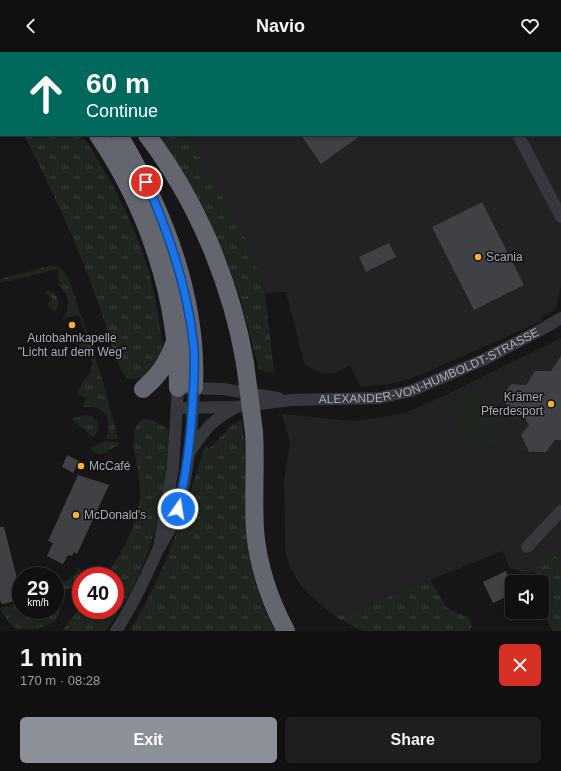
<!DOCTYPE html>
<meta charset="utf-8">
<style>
body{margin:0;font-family:Helvetica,sans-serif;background:#1e1e20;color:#f1f3f6;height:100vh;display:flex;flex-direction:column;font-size:15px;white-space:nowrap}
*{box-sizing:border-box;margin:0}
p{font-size:13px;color:#9c9d9f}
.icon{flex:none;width:22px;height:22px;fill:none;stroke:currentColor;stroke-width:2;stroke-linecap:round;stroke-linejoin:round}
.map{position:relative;height:579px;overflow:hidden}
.side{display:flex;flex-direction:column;background:#101012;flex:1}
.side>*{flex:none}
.banner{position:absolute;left:0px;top:0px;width:561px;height:84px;box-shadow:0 2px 6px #0003,0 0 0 1px #303032;background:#00695c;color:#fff;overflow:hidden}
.controls{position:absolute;left:505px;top:523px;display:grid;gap:8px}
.controls a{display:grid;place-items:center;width:44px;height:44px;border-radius:6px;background:#101012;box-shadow:0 2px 6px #0003,0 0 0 1px #303032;font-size:20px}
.speed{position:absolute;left:12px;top:515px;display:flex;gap:8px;font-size:20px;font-weight:700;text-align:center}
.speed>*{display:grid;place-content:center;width:52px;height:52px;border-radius:50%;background:#101012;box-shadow:0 2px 6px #0003,0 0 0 1px #303032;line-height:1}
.speed small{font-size:10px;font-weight:400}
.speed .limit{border:6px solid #d22;background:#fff;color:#111}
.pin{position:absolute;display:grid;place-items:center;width:34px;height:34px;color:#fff;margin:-17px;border:2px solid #fff;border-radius:50%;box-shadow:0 1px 4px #0007}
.me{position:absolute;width:44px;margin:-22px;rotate:13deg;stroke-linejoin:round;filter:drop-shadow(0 0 3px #0008)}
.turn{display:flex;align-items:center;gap:14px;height:84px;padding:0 20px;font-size:18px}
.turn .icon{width:52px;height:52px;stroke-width:2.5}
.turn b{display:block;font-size:28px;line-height:34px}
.round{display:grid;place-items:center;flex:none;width:42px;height:42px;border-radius:6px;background:#1e1e20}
.summary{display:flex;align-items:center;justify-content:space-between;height:68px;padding:0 20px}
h1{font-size:24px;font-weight:800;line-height:30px}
.action{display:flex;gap:8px;margin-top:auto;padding:8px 20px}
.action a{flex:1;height:46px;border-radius:6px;background:#8c9099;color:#fff;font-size:16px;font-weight:800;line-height:46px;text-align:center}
.action a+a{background:#1e1e20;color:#f1f3f6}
header{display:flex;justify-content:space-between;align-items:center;height:52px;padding:0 20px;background:#101012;font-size:18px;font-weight:800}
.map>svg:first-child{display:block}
</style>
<header><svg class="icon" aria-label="back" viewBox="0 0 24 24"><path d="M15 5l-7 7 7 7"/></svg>Navio<svg class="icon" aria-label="heart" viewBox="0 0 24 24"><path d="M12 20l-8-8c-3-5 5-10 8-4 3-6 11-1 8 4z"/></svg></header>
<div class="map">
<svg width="561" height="579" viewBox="0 0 561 579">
<defs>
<pattern id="grass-tufts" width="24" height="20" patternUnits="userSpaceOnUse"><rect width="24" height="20" fill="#1e261f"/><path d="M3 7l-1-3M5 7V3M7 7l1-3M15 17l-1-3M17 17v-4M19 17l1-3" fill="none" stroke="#3c433d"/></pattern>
</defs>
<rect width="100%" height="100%" fill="#161618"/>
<g fill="#222225">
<path d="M140 0H561V234L555 258 541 265 542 269 418 324 391 332 361 335 350 314 335 321 326 322 317 319 308 315 304 310 286 240 265 241 247 190 235 167 187 83H560V1Z"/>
<path d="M561 286V579H552L546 566 542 553V530H536L535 520 526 522 509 515 503 499 336 565 315 548 301 534 292 519 288 511 285 496 284 430 290 390 282 362 353 369 376 366 405 361 448 342Z"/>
</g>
<g fill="url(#grass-tufts)">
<path d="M24 83H82C120 139 149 200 159 267 160 279 164 295 160 307 157 313 149 320 144 326L129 327C116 318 110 286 105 271 84 206 55 144 24 83Z"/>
<path d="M158 83H187L235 167 247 190 257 217 265 241 274 321 259 317 240 245 227 209 198 145Z"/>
<path d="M49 214C55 213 62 215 65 221 72 231 75 246 79 258 95 300 107 343 118 387H106C113 368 105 351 83 355L86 346 77 342C79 339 80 334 82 331 85 327 88 325 90 321 97 305 84 291 68 291L87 286 79 263 62 267C72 255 70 240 56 232L60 231 57 217 0 231V227Z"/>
<path d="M48 239C59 241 62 251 55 260L47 253 52 246 44 240Z"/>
<path d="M87 363C99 365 102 377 93 385L71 367Z"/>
<path d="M144 367 152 368 167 376C172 392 168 411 166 427 159 470 147 511 126 548 120 559 112 569 106 579H62L81 554V558H115V524H106C123 499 141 468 140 436 139 421 135 405 133 390H135C133 381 135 371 144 367Z"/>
<path d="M242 367C245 392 246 416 246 440 247 463 246 485 250 507 254 533 263 556 275 579H129C165 526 185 455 205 394L209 397 231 374Z"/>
<path d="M103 390H120V392C117 395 114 395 111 397 103 403 98 405 91 396Z"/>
<path d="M552 496 561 515V579H552L542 553V530H536L535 520C546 514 548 507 552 496Z"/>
<path d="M79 516 81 517 82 524H81C81 537 65 539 55 536V530C67 531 73 525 79 516Z"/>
<path d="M430 528 447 556 468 565 472 574 469 579H363L336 565Z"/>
<path d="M55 549 60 557C59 576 31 579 15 576 8 571 4 563 0 556L21 551V558H55Z"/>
</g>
<path fill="#1e261f" d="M478 336 501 388 471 400 451 349Z"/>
<g fill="#404145">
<path d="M301 83H361L321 112Z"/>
<path d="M482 150 524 233 474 258 432 175Z"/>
<path d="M389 191 396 205 366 220 359 205Z"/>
<path d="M561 304V388H555L546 400H529L521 383 529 373 522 361 509 359 503 344 511 332 526 333 535 319H551Z"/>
<path d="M67 403 79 409 73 421 62 415Z"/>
<path d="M78 423 109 433 77 502 74 500 72 504 68 503 63 512 47 504 53 491 48 489Z"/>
<path d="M0 475H4L21 542V548L2 552 0 548Z"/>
<path d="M506 519 512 532V542L493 551 483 530Z"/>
</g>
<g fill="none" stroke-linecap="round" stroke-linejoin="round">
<g stroke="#37383d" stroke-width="12">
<path d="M469 0 470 1"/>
<path d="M518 83 561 165"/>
<path id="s1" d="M177 356 236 355 292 348 379 346 411 339 485 307 546 275 561 266"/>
<path d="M189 401C205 378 210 369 235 356"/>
<path d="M527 495 561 459"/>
<path d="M159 496 173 416 178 336 223 337 278 346"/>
<path d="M116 579C133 553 145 526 158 498 163 488 170 479 174 468 189 426 192 380 194 335"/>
</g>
<g stroke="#63666e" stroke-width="18">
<path d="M26 0 27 1"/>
<path d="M50 0 51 1"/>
<path d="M74 0 75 1"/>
<path d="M98 83C148 157 178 246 178 336"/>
<path d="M119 83C164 159 198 246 194 335"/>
<path d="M147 83C197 149 231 230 245 311"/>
<path d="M143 337C159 323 167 312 174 292"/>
<path d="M254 380C256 412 253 445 255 478 258 514 269 547 286 579"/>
</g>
<path stroke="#63666e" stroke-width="18" d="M245 311 254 380"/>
</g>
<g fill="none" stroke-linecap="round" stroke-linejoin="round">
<defs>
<path id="route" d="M146 130C170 183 188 238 194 296 195 313 194 329 193 345 191 383 187 420 178 457"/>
</defs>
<use href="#route" stroke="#114b97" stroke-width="10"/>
<use href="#route" stroke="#1a73e8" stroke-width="7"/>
</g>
<g fill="#f2b134" stroke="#111113" stroke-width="1.5">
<circle cx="478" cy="205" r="4"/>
<circle cx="72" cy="273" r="4"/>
<circle cx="551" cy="352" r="4"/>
<circle cx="81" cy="414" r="4"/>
<circle cx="76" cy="463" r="4"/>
</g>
<g text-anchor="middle" stroke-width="3" stroke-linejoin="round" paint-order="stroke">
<g font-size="12" fill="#a8adb8" stroke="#111113" text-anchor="start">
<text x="486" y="209">Scania</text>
<text x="72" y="290" text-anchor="middle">Autobahnkapelle<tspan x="72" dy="14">"Licht auf dem Weg"</tspan></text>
<text x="543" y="349" text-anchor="end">Krämer<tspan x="543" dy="14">Pferdesport</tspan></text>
<text x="89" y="418">McCafé</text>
<text x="84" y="467">McDonald's</text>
</g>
<g font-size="12" fill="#a8adb8" stroke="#111113">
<text dy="4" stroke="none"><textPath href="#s1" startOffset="259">ALEXANDER-VON-HUMBOLDT-STRASSE</textPath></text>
</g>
</g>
</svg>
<div class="controls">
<a><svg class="icon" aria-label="sound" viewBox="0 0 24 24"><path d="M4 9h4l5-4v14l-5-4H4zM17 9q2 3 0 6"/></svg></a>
</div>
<div class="speed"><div>29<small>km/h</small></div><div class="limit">40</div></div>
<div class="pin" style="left:146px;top:130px;background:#d93025"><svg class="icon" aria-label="arrive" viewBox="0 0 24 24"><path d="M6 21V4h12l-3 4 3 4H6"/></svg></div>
<svg class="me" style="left:178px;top:457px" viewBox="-20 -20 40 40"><circle r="17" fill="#1a73e8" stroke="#fff" stroke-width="3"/><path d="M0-11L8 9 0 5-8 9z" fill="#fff"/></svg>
<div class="banner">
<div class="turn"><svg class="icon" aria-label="ahead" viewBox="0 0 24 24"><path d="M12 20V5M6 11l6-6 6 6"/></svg><div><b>60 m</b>Continue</div></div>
</div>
</div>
<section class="side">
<div class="summary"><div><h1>1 min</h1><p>170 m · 08:28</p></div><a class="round" style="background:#d93025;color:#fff"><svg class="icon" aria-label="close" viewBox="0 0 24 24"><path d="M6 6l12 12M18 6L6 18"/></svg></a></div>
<div class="action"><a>Exit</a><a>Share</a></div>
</section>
